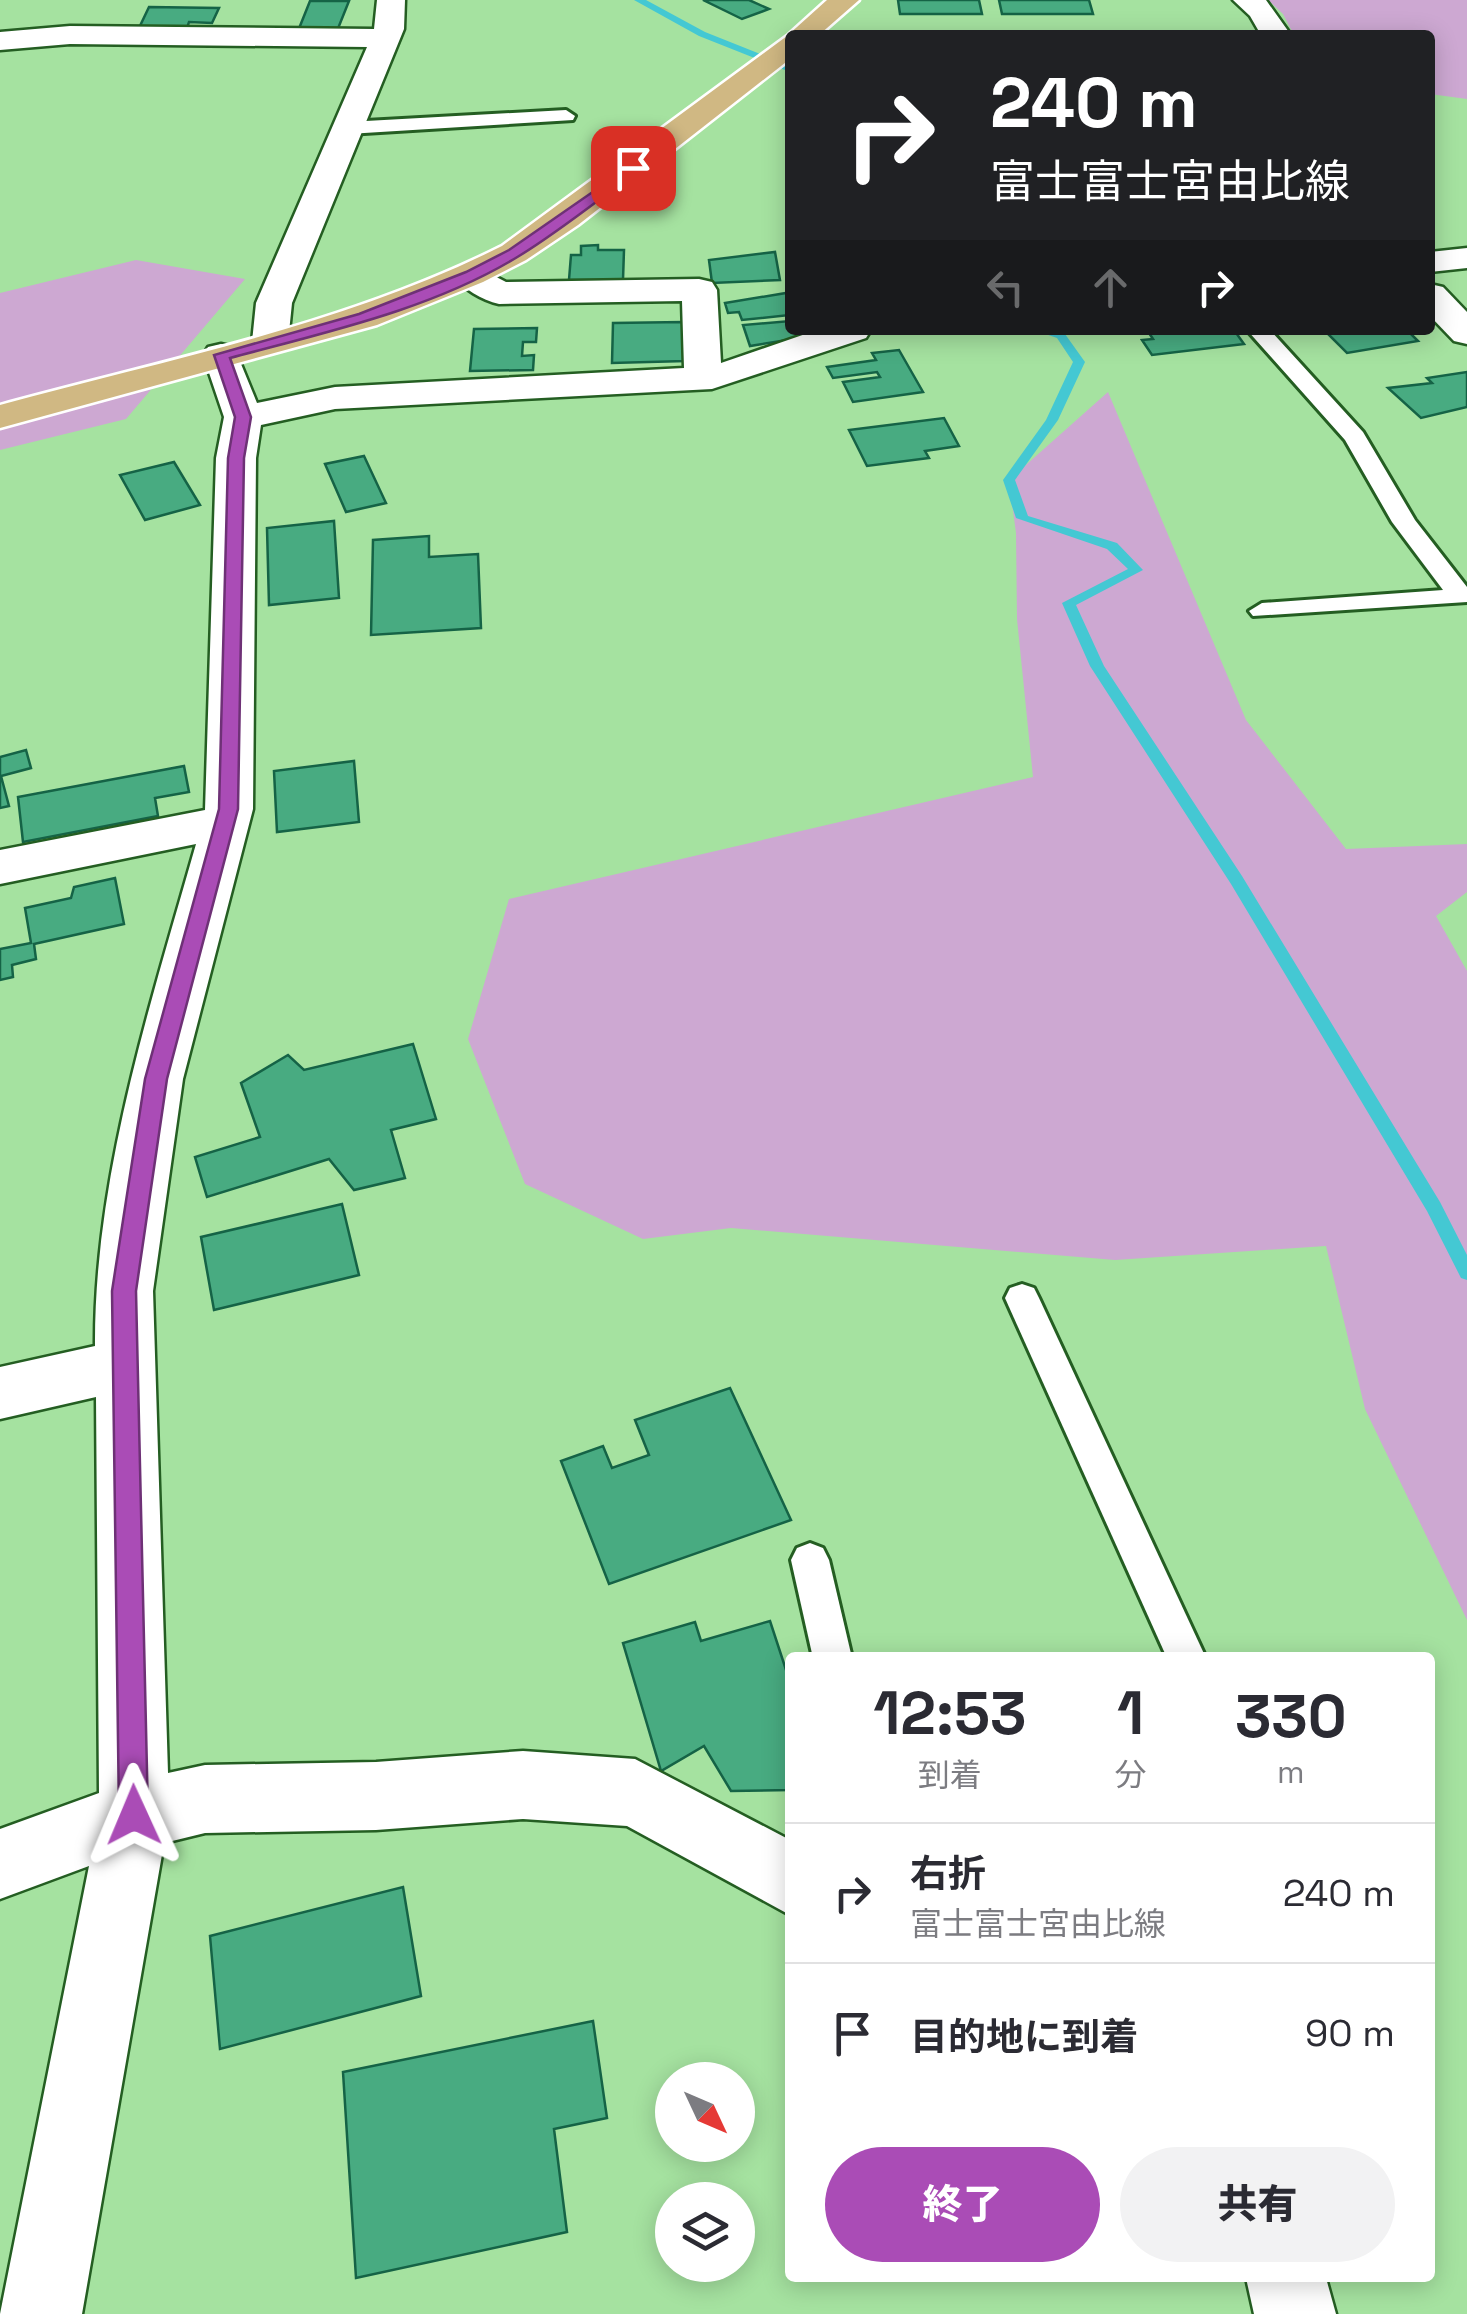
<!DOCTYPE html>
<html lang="ja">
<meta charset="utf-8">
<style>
body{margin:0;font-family:"Space Grotesk","Noto Sans JP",sans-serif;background:#f2f2f3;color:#2b2b33;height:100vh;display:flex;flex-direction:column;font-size:38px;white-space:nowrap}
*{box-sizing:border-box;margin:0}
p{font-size:32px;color:#7c7c81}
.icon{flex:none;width:55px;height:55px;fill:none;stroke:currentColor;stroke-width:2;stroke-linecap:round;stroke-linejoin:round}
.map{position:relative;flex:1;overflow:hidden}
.details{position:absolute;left:785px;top:1652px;width:650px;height:630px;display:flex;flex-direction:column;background:#fff;border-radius:10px;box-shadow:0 5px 25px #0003}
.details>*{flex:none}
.top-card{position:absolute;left:785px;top:30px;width:650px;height:305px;border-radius:10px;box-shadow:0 5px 25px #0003;background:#202124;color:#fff;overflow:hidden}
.needle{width:65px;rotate:134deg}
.controls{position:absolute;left:655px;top:2062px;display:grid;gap:20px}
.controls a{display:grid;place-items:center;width:100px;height:100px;border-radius:50%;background:#fff;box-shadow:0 5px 25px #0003;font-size:50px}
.pin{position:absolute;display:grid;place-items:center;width:85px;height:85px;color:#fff;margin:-42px;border-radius:20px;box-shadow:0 5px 15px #0006}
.me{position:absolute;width:110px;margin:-55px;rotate:359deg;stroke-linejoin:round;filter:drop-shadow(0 0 8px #0008)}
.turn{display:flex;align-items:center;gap:35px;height:210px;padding:0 40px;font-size:45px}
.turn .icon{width:130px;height:130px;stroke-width:2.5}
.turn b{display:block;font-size:70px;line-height:85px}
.lanes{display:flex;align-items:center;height:95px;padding:0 40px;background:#0003;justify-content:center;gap:50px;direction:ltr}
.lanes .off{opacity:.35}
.eta{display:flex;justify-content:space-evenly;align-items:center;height:170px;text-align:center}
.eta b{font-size:60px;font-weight:800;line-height:70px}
.primary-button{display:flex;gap:20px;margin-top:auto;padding:20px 40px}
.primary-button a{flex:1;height:115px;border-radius:60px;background:#aa4cb6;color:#fff;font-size:40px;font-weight:800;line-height:115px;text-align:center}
.primary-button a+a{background:#f2f2f3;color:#2b2b33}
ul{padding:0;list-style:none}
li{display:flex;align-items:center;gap:30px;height:140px;padding:0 40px;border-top:2px solid #e1e1e2}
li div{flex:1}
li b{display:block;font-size:38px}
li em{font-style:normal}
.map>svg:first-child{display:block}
</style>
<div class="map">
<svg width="1467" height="2314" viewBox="0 0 1467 2314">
<rect width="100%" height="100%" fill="#a5e2a0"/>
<g fill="#cda8d2">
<path d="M1268 0H1467V99L1430 94V35H1294L1283 14Z"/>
<path d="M136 260 245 279 126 419 0 450V293Z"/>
<path d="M1108 392 1246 720 1346 849 1467 844V892L1436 916 1467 971V1620L1365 1409 1326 1246 1115 1260 731 1228 643 1239 525 1184 468 1039 509 899 1033 777 1017 619 1016 533 1009 480Z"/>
</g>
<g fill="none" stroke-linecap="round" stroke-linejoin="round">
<g fill="#44c8d3" fill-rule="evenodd">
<path d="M634 0H646L705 32 790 66V72L699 36Z"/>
<path d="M1034 330 1065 334 1085 362 1058 420 1015 480 1028 516 1117 543 1143 570 1076 605 1104 666 1242 876 1440 1202 1467 1255V1280L1461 1278 1427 1211 1231 884 1090 666 1062 603 1128 569 1107 549 1016 518 1003 480 1046 420 1073 362 1057 338Z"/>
</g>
</g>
<g fill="#48ab81" stroke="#156346" stroke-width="2.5">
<path d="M703 0H749L769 9 742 19Z"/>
<path d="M898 0H979L982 14H900Z"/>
<path d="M999 0H1089L1093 14H1002Z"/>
<path d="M310 1H349L337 31H298Z"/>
<path d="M149 7 219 8 212 23 189 22 187 28H139Z"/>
<path d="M598 245V250H624L623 280H569L571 255H581V246Z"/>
<path d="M775 252 780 280 712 283 709 260Z"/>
<path d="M786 293 790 315 742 320 739 312 728 313 725 303Z"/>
<path d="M790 321V330H804L806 337 750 346 743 325Z"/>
<path d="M683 322 685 361 612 363 613 323Z"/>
<path d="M537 328 536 342H523L522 356 534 355 533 370 470 371 474 329Z"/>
<path d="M1147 330H1234L1244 344 1152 355 1142 340 1153 339Z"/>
<path d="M1324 330H1407L1418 341 1347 353Z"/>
<path d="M899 350 923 392 853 402 843 382 880 377 877 372 833 378 827 367 876 360 872 353Z"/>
<path d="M1467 372V407L1421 418 1388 388 1432 383 1427 378Z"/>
<path d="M944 418 959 446 925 451 929 458 867 466 849 430Z"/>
<path d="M364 456 386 503 346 512 325 464Z"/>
<path d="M174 462 200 505 145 520 120 475Z"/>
<path d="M334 521 339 598 269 605 267 528Z"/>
<path d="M429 536V557L478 554 481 628 371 635 373 540Z"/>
<path d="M26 750 31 768 1 776 9 806 0 808V757Z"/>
<path d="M354 761 359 822 277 832 274 771Z"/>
<path d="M184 766 189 792 155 798 158 816 23 842 18 797Z"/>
<path d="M115 878 124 924 34 944 36 959 12 965 13 977 0 980V949L31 943 25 908 71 898 74 887Z"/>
<path d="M413 1044 436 1119 391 1130 405 1178 354 1190 329 1159 207 1197 195 1157 260 1137 241 1083 288 1055 304 1070Z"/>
<path d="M342 1204 359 1275 214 1310 201 1237Z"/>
<path d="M730 1388 791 1520 609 1584 561 1461 603 1446 612 1468 649 1455 635 1420Z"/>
<path d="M770 1621 790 1682V1790L731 1791 704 1746 661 1771 623 1643 695 1622 701 1641Z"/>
<path d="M403 1887 421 1996 220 2049 210 1936Z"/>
<path d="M593 2021 607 2118 554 2129 567 2232 356 2278 343 2072Z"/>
</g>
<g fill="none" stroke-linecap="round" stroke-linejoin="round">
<defs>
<g id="service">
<path d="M566 110 575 116 573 120 348 134 339 128 348 122Z"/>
<path d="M1247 330H1270L1363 432 1415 520 1467 587V602L1253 616 1249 611 1262 603 1443 590 1392 522 1345 440Z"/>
<path d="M1022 1284 1034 1288 1039 1298 1206 1658H1167L1005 1298 1010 1288Z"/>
<path d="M810 1543 823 1548 829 1560 852 1658H813L791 1560 797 1548Z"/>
</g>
<g id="minor">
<path d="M377 0H405L404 29 292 303 288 342 283 350 270 353 257 350 252 342 256 303 367 47 70 44 0 50V32L70 26 374 29Z"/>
<path d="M1233 0H1266L1291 35H1261L1250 16Z"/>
<path d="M1467 248V268L1430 272V252Z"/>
<path d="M471 264 506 282 699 279 712 282 717 290 721 363 817 330H871L866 338 712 389 335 409 261 425 256 458 253 809 183 1079 153 1291 168 1773 205 1765 376 1762 523 1751 635 1759 790 1840V1915L627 1826 523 1819 376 1830 205 1833 164 1843 82 2314H0L89 1866 0 1899V1829L99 1793 96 1397 0 1419V1367L95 1346C94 1177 150 1006 196 844L0 884V850L205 810 216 458 224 417 203 355 208 347 221 344 234 347 257 403 335 387 684 368 682 301 499 304C482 300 463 289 453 275L459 268Z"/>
<path d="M1430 284 1443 287 1467 312V344L1454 341 1430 316Z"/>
<path d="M1246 2278H1326L1336 2314H1254Z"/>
</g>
<path id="primary" d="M827 0H859L819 35H790V59L578 225 526 260 483 282 377 325 0 428V405C168 359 345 325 502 246L787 36Z"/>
</defs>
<use href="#service" stroke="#245e22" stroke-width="6"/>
<use href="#minor" stroke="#245e22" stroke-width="5"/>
<use href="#primary" stroke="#fff" stroke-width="5"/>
<use href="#service" fill="#fff" fill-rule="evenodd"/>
<use href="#minor" fill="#fff" fill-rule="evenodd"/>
<use href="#primary" fill="#d0b883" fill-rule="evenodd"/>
</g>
<path fill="#aa4cb6" stroke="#6e3176" stroke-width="2.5" d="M633 164 638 165V171C599 199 560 231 519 256 433 309 327 332 230 358L251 417 244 458 238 809 167 1079 136 1291 148 1815 144 1825 134 1829 124 1825 119 1815 112 1291 145 1079 219 809 228 458 235 417 214 355 359 314 466 272 509 250Z"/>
</svg>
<div class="controls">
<a><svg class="needle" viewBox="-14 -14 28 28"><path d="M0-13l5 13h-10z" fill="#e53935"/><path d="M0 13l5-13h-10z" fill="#7c7c81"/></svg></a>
<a><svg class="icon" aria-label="layers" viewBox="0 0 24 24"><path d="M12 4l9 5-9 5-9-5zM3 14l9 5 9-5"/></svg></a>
</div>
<div class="pin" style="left:633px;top:168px;background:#d93025"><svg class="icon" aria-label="arrive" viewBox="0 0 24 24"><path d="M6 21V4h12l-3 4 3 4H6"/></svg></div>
<svg class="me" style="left:134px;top:1815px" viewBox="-20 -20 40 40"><path d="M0-17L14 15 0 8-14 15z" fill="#aa4cb6" stroke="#fff" stroke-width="4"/></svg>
<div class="top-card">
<div class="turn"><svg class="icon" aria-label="right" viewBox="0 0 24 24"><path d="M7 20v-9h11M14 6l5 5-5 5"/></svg><div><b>240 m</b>富士富士宮由比線</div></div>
<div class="lanes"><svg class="icon off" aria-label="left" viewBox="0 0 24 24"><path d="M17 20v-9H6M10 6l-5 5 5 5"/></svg><svg class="icon off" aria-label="ahead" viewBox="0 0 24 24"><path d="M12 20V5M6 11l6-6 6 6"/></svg><svg class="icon" aria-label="right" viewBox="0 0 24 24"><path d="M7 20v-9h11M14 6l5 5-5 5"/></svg></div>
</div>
<section class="details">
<div class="eta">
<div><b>12:53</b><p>到着</p></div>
<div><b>1</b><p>分</p></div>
<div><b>330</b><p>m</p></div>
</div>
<ul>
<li><svg class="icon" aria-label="right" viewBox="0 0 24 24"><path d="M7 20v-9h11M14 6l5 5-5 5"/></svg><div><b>右折</b><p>富士富士宮由比線</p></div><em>240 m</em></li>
<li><svg class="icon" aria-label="arrive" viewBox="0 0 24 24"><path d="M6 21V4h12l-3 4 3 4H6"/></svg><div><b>目的地に到着</b></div><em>90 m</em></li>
</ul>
<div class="primary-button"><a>終了</a><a>共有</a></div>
</section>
</div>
